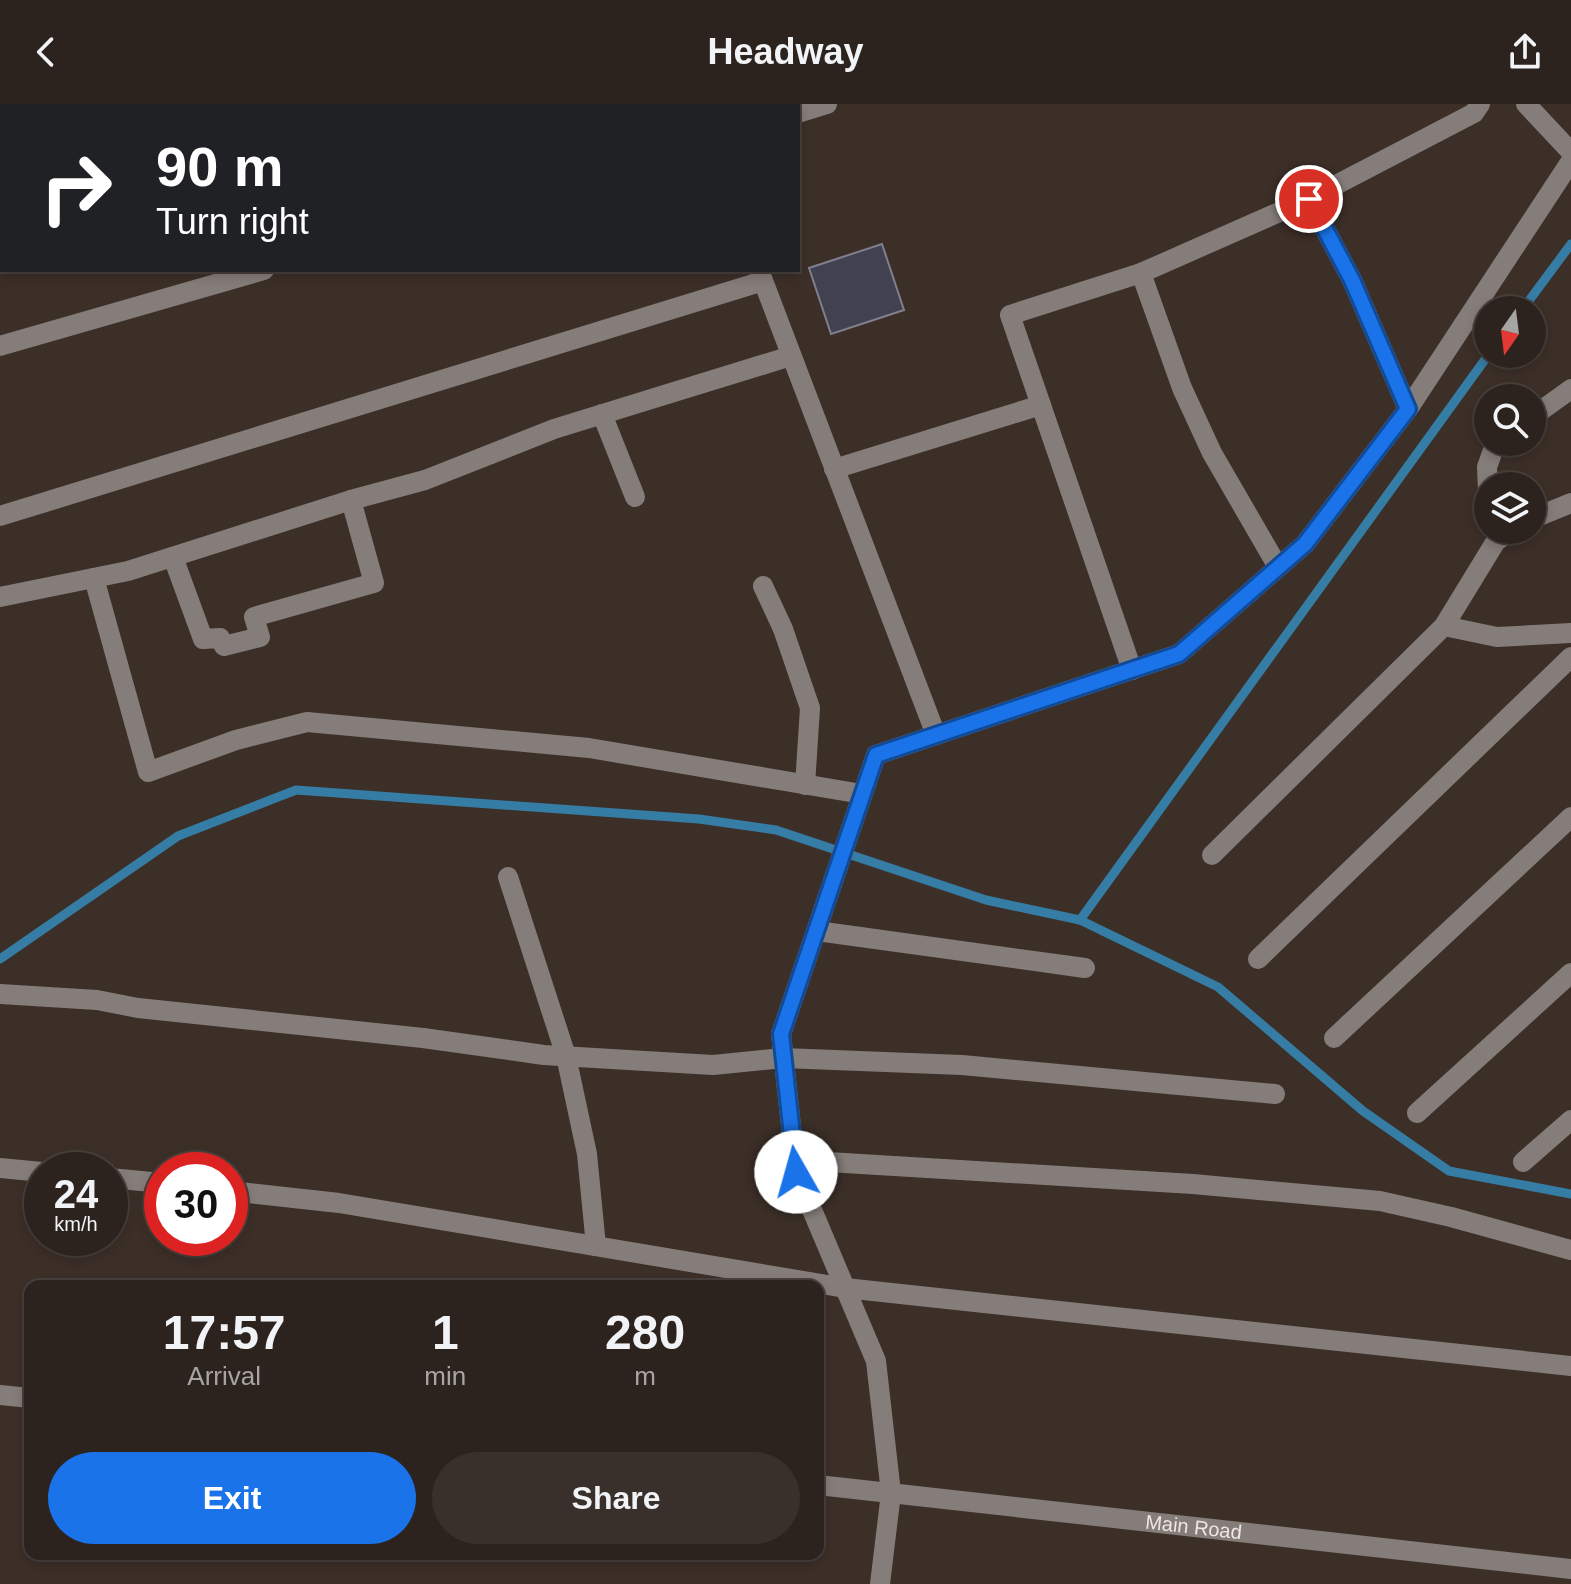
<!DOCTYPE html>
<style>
body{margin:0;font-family:Helvetica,sans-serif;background:#392f2b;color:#f1f3f6;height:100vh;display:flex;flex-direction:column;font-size:30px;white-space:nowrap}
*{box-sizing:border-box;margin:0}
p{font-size:26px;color:#a7a4a4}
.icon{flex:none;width:44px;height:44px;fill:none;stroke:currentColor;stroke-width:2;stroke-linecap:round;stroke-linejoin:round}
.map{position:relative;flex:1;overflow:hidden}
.drawer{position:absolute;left:24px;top:1176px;width:800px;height:280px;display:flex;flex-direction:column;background:#2d231e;border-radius:16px;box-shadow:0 4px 12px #0003,0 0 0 2px #48403c}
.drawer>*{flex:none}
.hud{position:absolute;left:0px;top:0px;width:800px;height:168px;box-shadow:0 4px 12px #0003,0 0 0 2px #48403c;background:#202124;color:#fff;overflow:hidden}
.needle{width:52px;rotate:194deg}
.tools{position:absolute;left:1474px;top:192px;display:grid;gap:16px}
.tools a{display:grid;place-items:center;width:72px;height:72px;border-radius:50%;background:#2d231e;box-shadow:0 4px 12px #0003,0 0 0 2px #48403c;font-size:40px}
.speed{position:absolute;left:24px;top:1048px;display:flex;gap:16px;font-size:40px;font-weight:700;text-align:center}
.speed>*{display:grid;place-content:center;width:104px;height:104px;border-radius:50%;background:#2d231e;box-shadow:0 4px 12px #0003,0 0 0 2px #48403c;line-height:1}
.speed small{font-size:20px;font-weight:400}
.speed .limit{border:12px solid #d22;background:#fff;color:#111}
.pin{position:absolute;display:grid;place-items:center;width:68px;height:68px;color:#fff;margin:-34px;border:4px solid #fff;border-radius:50%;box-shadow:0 2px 8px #0007}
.me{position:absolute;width:88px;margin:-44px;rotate:353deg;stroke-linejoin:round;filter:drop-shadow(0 0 6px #0008)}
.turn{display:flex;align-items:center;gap:28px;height:168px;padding:0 24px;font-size:36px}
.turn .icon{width:104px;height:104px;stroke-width:2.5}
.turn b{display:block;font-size:56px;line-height:68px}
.eta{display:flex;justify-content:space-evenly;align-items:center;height:136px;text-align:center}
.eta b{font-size:48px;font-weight:700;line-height:56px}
.action{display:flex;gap:16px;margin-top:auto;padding:16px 24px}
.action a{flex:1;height:92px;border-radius:48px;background:#1a73e8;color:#fff;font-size:32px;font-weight:700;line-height:92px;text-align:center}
.action a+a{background:#392f2b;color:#f1f3f6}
header{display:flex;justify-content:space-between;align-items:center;height:104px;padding:0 24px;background:#2d231e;font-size:36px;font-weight:700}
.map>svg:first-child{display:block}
</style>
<header><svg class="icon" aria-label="back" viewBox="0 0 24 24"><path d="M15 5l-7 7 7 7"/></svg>Headway<svg class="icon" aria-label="share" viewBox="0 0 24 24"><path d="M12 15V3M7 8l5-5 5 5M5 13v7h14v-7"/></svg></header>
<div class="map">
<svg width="1571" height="1480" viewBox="0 0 1571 1480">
<rect width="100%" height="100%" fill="#3c2f28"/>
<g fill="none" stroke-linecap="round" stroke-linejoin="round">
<g stroke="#357da4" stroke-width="9">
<path d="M1522 206 1571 140"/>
<path d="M1080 816 1489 250"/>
<path d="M0 855 178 732 296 686 699 715 776 726 986 796 1080 816 1218 883 1363 1007 1449 1067 1571 1090"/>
</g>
</g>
<path fill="#42414f" stroke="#7f7f8f" stroke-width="2" d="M882 140 904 206 831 230 809 164Z"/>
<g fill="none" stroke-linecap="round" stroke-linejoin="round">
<g stroke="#857d7a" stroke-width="20">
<path d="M699 0 700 2"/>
<path d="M1526 0 1571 48"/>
<path d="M255 2 262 0"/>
<path d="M798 9 827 0"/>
<path d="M0 80H2"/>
<path d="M1309 95 1352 176 1408 305"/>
<path d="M759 166 936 631"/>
<path d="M1141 169 1182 284 1212 349 1278 463"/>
<path d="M0 242 264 166"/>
<path d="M602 310 635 393"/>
<path d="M1532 313 1571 285"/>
<path d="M834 365 1041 301"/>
<path d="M1488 387 1487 363 1496 338"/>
<path d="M0 412 763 177"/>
<path d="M1532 415 1571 399"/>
<path d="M173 453 203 535 220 534 224 542 260 533 254 513 374 479 351 396"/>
<path d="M94 474 148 668 236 636 307 618 589 644 862 690"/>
<path d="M763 482 783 525 810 604 805 681"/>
<path d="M0 493 128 467 351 396 425 376 554 325 791 252"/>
<path d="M1444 522 1497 533 1571 529"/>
<path d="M1132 566 1010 211 1141 169 1309 95 1474 9 1480 0"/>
<path d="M1212 751 1444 522 1496 437 1513 426"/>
<path d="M508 773 566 952 587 1050 596 1142"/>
<path d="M817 827 1085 864"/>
<path d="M1258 855 1571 553"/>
<path d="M0 890 97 896 138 904 423 934 544 951 713 961 783 954 962 961 1275 990"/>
<path d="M1334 934 1571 713"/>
<path d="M1417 1009 1571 869"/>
<path d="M795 1056 1193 1080 1380 1097 1451 1113 1571 1146"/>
<path d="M1523 1058 1571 1016"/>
<path d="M0 1064 42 1068"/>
<path d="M110 1074 162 1079"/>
<path d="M230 1087 339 1099 845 1184 1571 1262"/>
<path d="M0 1291 30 1294"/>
<path id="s1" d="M818 1381 1571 1465"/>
<path d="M880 1480 891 1389 876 1257 796 1068 781 930 876 651 1179 550 1305 440 1408 305 1571 57"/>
</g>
</g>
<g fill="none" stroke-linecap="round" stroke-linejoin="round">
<defs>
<path id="route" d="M796 1068 781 930 876 651 1179 550 1305 440 1408 305 1352 176 1309 95"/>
</defs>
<use href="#route" stroke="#114b97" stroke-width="20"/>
<use href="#route" stroke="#1a73e8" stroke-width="14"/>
</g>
<g text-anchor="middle" stroke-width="8" stroke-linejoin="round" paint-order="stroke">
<g font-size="20" fill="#eee6e1" stroke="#1f1916">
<text dy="7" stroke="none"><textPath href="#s1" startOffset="378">Main Road</textPath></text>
</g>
</g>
</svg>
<div class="tools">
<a><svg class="needle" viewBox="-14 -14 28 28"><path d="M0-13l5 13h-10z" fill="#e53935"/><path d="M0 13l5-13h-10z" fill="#a7a4a4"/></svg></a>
<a><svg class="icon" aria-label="search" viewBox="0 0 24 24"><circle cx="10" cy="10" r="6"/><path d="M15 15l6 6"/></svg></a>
<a><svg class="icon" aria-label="layers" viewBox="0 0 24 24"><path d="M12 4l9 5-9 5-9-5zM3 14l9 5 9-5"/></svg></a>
</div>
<div class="speed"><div>24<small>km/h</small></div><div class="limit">30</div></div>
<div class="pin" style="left:1309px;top:95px;background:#d93025"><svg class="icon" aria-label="arrive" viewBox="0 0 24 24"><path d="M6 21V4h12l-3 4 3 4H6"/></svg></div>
<svg class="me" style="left:796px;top:1068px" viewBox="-20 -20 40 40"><circle r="19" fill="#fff"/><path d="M0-13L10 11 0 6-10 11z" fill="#1a73e8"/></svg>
<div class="hud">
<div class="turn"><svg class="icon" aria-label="right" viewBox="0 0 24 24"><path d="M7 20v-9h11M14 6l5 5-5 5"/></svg><div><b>90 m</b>Turn right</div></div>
</div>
<section class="drawer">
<div class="eta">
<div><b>17:57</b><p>Arrival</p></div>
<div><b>1</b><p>min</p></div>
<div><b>280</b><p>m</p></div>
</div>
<div class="action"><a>Exit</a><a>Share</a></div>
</section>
</div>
